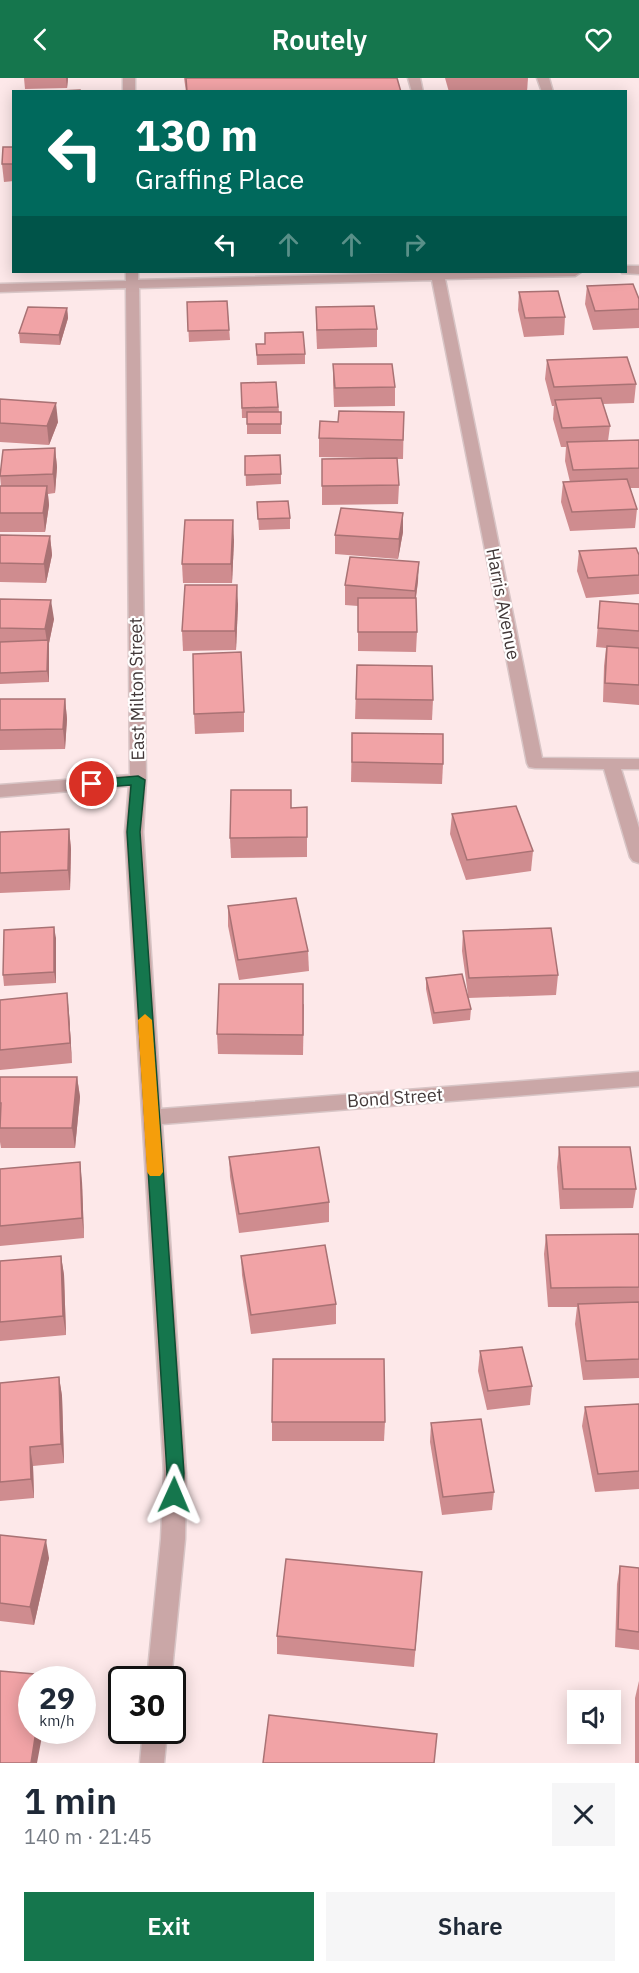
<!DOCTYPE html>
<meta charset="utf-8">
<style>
body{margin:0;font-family:"IBM Plex Sans",sans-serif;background:#f6f6f7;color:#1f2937;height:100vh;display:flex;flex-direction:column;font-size:22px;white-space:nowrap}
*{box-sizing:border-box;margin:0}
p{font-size:20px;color:#747a83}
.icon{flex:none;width:33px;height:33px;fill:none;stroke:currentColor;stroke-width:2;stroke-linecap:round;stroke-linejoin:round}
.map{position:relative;height:1685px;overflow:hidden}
.side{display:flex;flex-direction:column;background:#fff;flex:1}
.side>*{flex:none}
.banner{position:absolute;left:12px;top:12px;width:615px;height:183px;border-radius:0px;box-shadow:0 3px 15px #0003;background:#00695c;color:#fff;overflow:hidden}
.fabs{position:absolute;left:567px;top:1612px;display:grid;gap:12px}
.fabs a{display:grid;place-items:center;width:54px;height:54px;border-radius:0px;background:#fff;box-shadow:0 3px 15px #0003;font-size:30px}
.speed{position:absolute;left:18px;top:1588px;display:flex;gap:12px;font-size:30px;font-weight:700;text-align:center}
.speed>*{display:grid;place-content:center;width:78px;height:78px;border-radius:50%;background:#fff;box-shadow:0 3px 15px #0003;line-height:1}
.speed small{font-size:15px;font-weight:400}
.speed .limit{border:3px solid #111;border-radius:9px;background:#fff;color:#111}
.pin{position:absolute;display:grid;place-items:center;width:51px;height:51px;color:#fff;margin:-26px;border:3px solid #fff;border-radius:50%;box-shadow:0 2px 6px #0007}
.me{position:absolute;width:66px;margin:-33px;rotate:1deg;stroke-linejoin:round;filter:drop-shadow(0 0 4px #0008)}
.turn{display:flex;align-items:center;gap:21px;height:126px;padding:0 24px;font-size:27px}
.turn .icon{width:78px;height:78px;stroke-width:2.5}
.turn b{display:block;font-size:42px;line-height:51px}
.lanes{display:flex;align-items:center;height:57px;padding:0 24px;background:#0003;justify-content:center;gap:30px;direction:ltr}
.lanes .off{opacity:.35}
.round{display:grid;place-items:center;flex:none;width:63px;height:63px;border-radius:0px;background:#f6f6f7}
.summary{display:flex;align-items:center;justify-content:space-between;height:102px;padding:0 24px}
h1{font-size:36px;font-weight:600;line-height:45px}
.cta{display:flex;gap:12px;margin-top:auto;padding:12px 24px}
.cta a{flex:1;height:69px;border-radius:0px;background:#15764d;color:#fff;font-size:24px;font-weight:600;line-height:69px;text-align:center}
.cta a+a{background:#f6f6f7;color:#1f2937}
header{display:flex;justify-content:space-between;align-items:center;height:78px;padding:0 24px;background:#15764d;color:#fff;font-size:27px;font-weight:600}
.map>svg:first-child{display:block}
</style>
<header><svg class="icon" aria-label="back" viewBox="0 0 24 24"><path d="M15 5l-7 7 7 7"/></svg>Routely<svg class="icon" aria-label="heart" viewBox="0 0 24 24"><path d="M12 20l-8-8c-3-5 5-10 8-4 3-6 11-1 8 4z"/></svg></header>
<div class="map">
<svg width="639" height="1685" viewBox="0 0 639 1685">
<rect width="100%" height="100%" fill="#fde8e9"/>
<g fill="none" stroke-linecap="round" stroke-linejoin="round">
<defs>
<g id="minor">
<rect x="123" y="0" width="12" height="14"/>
<path d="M408 0H420L423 14H412Z"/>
<path d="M537 0H549L553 14H542Z"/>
<path d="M626 188H639V196L622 195 626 194Z"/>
<path d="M126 194H138V202L456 194H581L575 198 445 201 542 680 639 681V691H621L639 750V785L633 783 630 779 604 691 535 690 529 689 527 685 432 202 139 210 146 702 143 754 161 1031 639 994V1008L162 1046 186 1395 185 1461 171 1602H147L161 1461 164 1395 125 754 129 708 0 719V707L130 697 126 210 0 214V206L126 203Z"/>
<path d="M143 1653H167L164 1685H140Z"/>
</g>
</defs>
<use href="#minor" stroke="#d8c5c6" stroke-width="3"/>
<use href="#minor" fill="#caa7a7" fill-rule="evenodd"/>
</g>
<g fill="#cf8c8f">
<path d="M24 0H68L67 10 25 11Z"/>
<path d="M184 0H397L401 14H186Z"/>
<path d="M445 0H528L527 14H449Z"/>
<path d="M14 69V103L4 104 2 86Z"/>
<path d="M587 208 639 231V250L593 252 585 226Z"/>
<path d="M519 214 565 239 564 257 524 259 518 232Z"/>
<path d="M227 223 230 262 189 264 187 224Z"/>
<path d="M316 229 377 251V269L317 271 316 248Z"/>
<path d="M67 230 68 240 60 267 20 265 19 255Z"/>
<path d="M256 266 305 276V286L257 287Z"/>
<path d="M547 282 636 306 634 325 603 326 610 348 608 363 639 362V410H630L637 431 635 450 570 453 561 424 563 404H570L565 383 566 369H561L553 341 554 328H552L545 301Z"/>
<path d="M333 286 395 309V328L334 329 333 305Z"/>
<path d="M276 304 279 334H281V356H247V340H242L241 305Z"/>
<path d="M0 321 58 344 49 367 0 364Z"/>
<path d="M404 334 403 381H397L399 407 398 426 322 427V381L368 380 319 379V360L338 344Z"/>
<path d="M55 370 57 389 55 415 48 416 49 427 45 454H0V408H1L0 398Z"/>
<path d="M245 378 281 396V406L246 408Z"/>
<path d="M257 424 290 440V451L259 452Z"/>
<path d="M403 454 398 481 335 476V457Z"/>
<path d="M0 457 50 458 52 477 46 505 0 504Z"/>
<path d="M234 462 232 505H183L182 486Z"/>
<path d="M579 473 639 477V516L586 520 577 493Z"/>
<path d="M418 503 416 520 417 554 416 574 358 573V528L345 527V507Z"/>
<path d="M0 521 54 541 49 565V604L0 606Z"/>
<path d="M600 523 639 526V627L603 624 604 588 606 570 596 569Z"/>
<path d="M238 526 236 572 183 573 182 553Z"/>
<path d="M357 587 433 622 432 642 355 641Z"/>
<path d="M0 621H65L67 641 65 671 0 672Z"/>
<path d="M244 634V654L195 656 194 636Z"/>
<path d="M352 655 443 686 442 706 351 704Z"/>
<path d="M307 729V779L231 780 230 760 291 730Z"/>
<path d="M452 736 533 773 531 793 466 802 450 756Z"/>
<path d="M69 751 71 771 70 812 0 815V754Z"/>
<path d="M228 828 308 873 309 893 239 902 228 848Z"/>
<path d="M463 853 558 897 556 917 468 920 471 931 470 942 433 946 426 911V900L468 917 462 873Z"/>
<path d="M56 860V905L4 908 3 897Z"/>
<path d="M0 922 69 935 72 985 0 992Z"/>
<path d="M304 926 303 977 218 976 217 956Z"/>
<path d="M0 999H77L80 1019 75 1070H1L0 1064Z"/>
<path d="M559 1069 636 1111 633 1130 560 1131 557 1089Z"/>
<path d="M229 1079 329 1124V1144L239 1155 230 1099Z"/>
<path d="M0 1091 82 1104 84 1160 0 1168Z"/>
<path d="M639 1156V1300L583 1302 575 1246 577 1229H548L544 1176 546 1157Z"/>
<path d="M61 1178 64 1197 66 1257 0 1263V1183Z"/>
<path d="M241 1178 336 1226V1246L251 1256 242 1197Z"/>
<path d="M480 1273 532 1308 530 1327 487 1332 478 1293Z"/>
<path d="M59 1299 62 1318 64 1385 33 1388 34 1420 0 1423V1305Z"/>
<path d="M639 1326V1411L595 1414 582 1348 585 1329Z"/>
<path d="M272 1344H385L384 1363H272Z"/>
<path d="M431 1345 494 1414 492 1432 442 1437 430 1364Z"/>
<path d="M0 1457 49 1480 34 1547 0 1543Z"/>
<path d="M620 1488 639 1490V1572L615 1569 617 1506Z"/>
<path d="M422 1494 414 1589 277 1576V1558Z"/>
<path d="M639 1603V1685H635V1620Z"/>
</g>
<g fill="#a97274">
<path d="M66 0H68L67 10Z"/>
<path d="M67 230 68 240 60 267 59 257Z"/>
<path d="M56 325 58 344 49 367 47 348Z"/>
<path d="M55 370 57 389 55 415 53 396Z"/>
<path d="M47 408 49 427 45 454 43 435Z"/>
<path d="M403 435V454L398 481 399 461Z"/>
<path d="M233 442 234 462 232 505 231 486Z"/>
<path d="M50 458 52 477 46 505 44 486Z"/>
<path d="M419 484 418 503 414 532 415 513Z"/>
<path d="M237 507 238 526 236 572 235 553Z"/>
<path d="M51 522 54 541 49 565V604L47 593 48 571 45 551Z"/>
<path d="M65 621 67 641 65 671 63 651Z"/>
<path d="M69 751 71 771 70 812 68 792Z"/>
<path d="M54 849 56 860V905L54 894Z"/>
<path d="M67 915 69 935 72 985 70 965Z"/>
<path d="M77 999 80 1019 75 1070 72 1050Z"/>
<path d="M80 1084 82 1104 84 1160 82 1140Z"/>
<path d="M61 1178 64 1197 66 1257 63 1238Z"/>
<path d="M59 1299 62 1318 64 1385 61 1366Z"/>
<path d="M30 1369 33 1388 34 1420 31 1401Z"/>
<path d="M46 1462 49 1480 34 1547 30 1529Z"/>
<path d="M36 1653H43L37 1685H31Z"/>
</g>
<g fill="#f1a3a6" stroke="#a97274" stroke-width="1.5">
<path d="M186 0H397L401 14H187Z"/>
<path d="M80 12V14H37Z"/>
<path d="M3 69H14V86H2Z"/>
<path d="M633 206 639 221V231L595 233 587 208Z"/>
<path d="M558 213 565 239 525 240 519 214Z"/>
<path d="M227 223 229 252 188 253 187 224Z"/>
<path d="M374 228 377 251 317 252 316 229Z"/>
<path d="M28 229 67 230 59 257 19 255Z"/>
<path d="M303 254 305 276 257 277 256 266H265V255Z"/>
<path d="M627 279 636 306 554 309 547 282Z"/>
<path d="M333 286H392L395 309 335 310Z"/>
<path d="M276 304 278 329 242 330 241 305Z"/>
<path d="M601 320 610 348 562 350 555 322Z"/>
<path d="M0 321 56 325 47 348 0 345Z"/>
<path d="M339 333 404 334 403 362 319 360 320 343 338 344Z"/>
<rect x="247" y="334" width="34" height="12"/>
<path d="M639 362V390L573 392 567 364Z"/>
<path d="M55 370 53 396 0 398 3 372Z"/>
<path d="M280 377 281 396 245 397V378Z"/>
<path d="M397 380 399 407 322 408V381Z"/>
<path d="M627 401 637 431 572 434 563 404Z"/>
<path d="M0 408H47L43 435H0Z"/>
<path d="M288 423 290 440 258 441 257 424Z"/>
<path d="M341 430 403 435 399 461 335 457Z"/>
<path d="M185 442H233L231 486H182Z"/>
<path d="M0 457 50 458 44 486 0 485Z"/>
<path d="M636 470 639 477V497L588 500 579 473Z"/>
<path d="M350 479 419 484 415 513 345 507Z"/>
<path d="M185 507H237L235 553H182Z"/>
<path d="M358 520H416L417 554H358Z"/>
<path d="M0 521 51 522 45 551 0 550Z"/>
<path d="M600 523 639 526V553L598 550Z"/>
<path d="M48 562 47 593 0 595V564Z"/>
<path d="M607 568 639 570V607L605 605Z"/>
<path d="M241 574 244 634 194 636 193 576Z"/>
<path d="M357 587 432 588 433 622 356 621Z"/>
<path d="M0 621H65L63 651 0 652Z"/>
<path d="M352 655 443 656V686L352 684Z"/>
<path d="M231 712H291V730L307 729V759L230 760Z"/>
<path d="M516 728 533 773 467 782 452 736Z"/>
<path d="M69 751 68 792 0 795V754Z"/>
<path d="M296 820 308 873 238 882 228 828Z"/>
<path d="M54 849V894L3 897 4 852Z"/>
<path d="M551 850 558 897 469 900 463 853Z"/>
<path d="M462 896 471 931 434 935 426 900Z"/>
<path d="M219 906H303V957L217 956Z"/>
<path d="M67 915 70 965 0 972V922Z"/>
<path d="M0 999H77L72 1050H0L1 1025H0Z"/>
<path d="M319 1069 329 1124 239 1136 229 1079Z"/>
<path d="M559 1069H630L636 1111H563Z"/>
<path d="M80 1084 82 1140 0 1148V1091Z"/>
<path d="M639 1156V1209L551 1210 546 1157Z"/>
<path d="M325 1167 336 1226 251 1237 241 1178Z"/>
<path d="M61 1178 63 1238 0 1244V1183Z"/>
<path d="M639 1224V1281L586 1283 578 1226Z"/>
<path d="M522 1269 532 1308 488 1313 480 1273Z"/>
<path d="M273 1281H384L385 1344H272Z"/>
<path d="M59 1299 61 1366 30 1369 31 1401 0 1404V1305Z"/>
<path d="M639 1326V1393L598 1396 585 1329Z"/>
<path d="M481 1341 494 1414 443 1419 431 1345Z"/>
<path d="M0 1457 46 1462 30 1529 0 1525Z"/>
<path d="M286 1481 422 1494 415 1572 277 1558Z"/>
<path d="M620 1488 639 1490V1554L618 1551Z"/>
<path d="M0 1593 46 1597 45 1602H32V1653H36L31 1685H0Z"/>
<path d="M269 1637 437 1656 434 1685H263Z"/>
</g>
<path fill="#15764d" stroke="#0e4d32" stroke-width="1.5" d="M138 698 145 702 140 754 184 1395 183 1417 181 1422 174 1425 168 1422 166 1417 167 1395 127 754 131 707 92 710 86 706 92 702Z"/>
<path fill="#f59e0b" d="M145 936 152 942 163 1094 160 1098H150L147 1094 138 942Z"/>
<g text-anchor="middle" stroke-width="4.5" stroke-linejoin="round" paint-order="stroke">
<g font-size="18" fill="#423838" stroke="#fff">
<text transform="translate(503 526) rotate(79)" y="6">Harris Avenue</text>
<text transform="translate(137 611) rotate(-91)" y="6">East Milton Street</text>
<text transform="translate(395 1020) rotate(-4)" y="6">Bond Street</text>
</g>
</g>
</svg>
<div class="fabs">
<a><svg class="icon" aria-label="sound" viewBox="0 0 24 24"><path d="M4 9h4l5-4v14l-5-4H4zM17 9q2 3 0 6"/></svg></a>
</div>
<div class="speed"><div>29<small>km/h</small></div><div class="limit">30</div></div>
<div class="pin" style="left:92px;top:706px;background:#d93025"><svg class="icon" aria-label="arrive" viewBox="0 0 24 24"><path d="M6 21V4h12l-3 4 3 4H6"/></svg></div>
<svg class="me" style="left:174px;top:1417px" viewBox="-20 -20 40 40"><path d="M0-17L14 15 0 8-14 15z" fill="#15764d" stroke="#fff" stroke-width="4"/></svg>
<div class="banner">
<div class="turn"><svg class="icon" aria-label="left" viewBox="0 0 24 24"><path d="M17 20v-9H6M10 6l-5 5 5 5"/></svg><div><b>130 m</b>Graffing Place</div></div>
<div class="lanes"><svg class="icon" aria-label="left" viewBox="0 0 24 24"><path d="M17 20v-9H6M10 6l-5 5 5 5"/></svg><svg class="icon off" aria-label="ahead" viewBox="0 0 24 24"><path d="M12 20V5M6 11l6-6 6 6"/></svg><svg class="icon off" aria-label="ahead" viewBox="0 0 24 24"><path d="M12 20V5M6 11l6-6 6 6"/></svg><svg class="icon off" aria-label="right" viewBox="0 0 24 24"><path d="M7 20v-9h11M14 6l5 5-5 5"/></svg></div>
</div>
</div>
<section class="side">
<div class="summary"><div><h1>1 min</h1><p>140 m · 21:45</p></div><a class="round"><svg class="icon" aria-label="close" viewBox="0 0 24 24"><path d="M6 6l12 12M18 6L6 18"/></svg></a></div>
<div class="cta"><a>Exit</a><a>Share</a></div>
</section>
